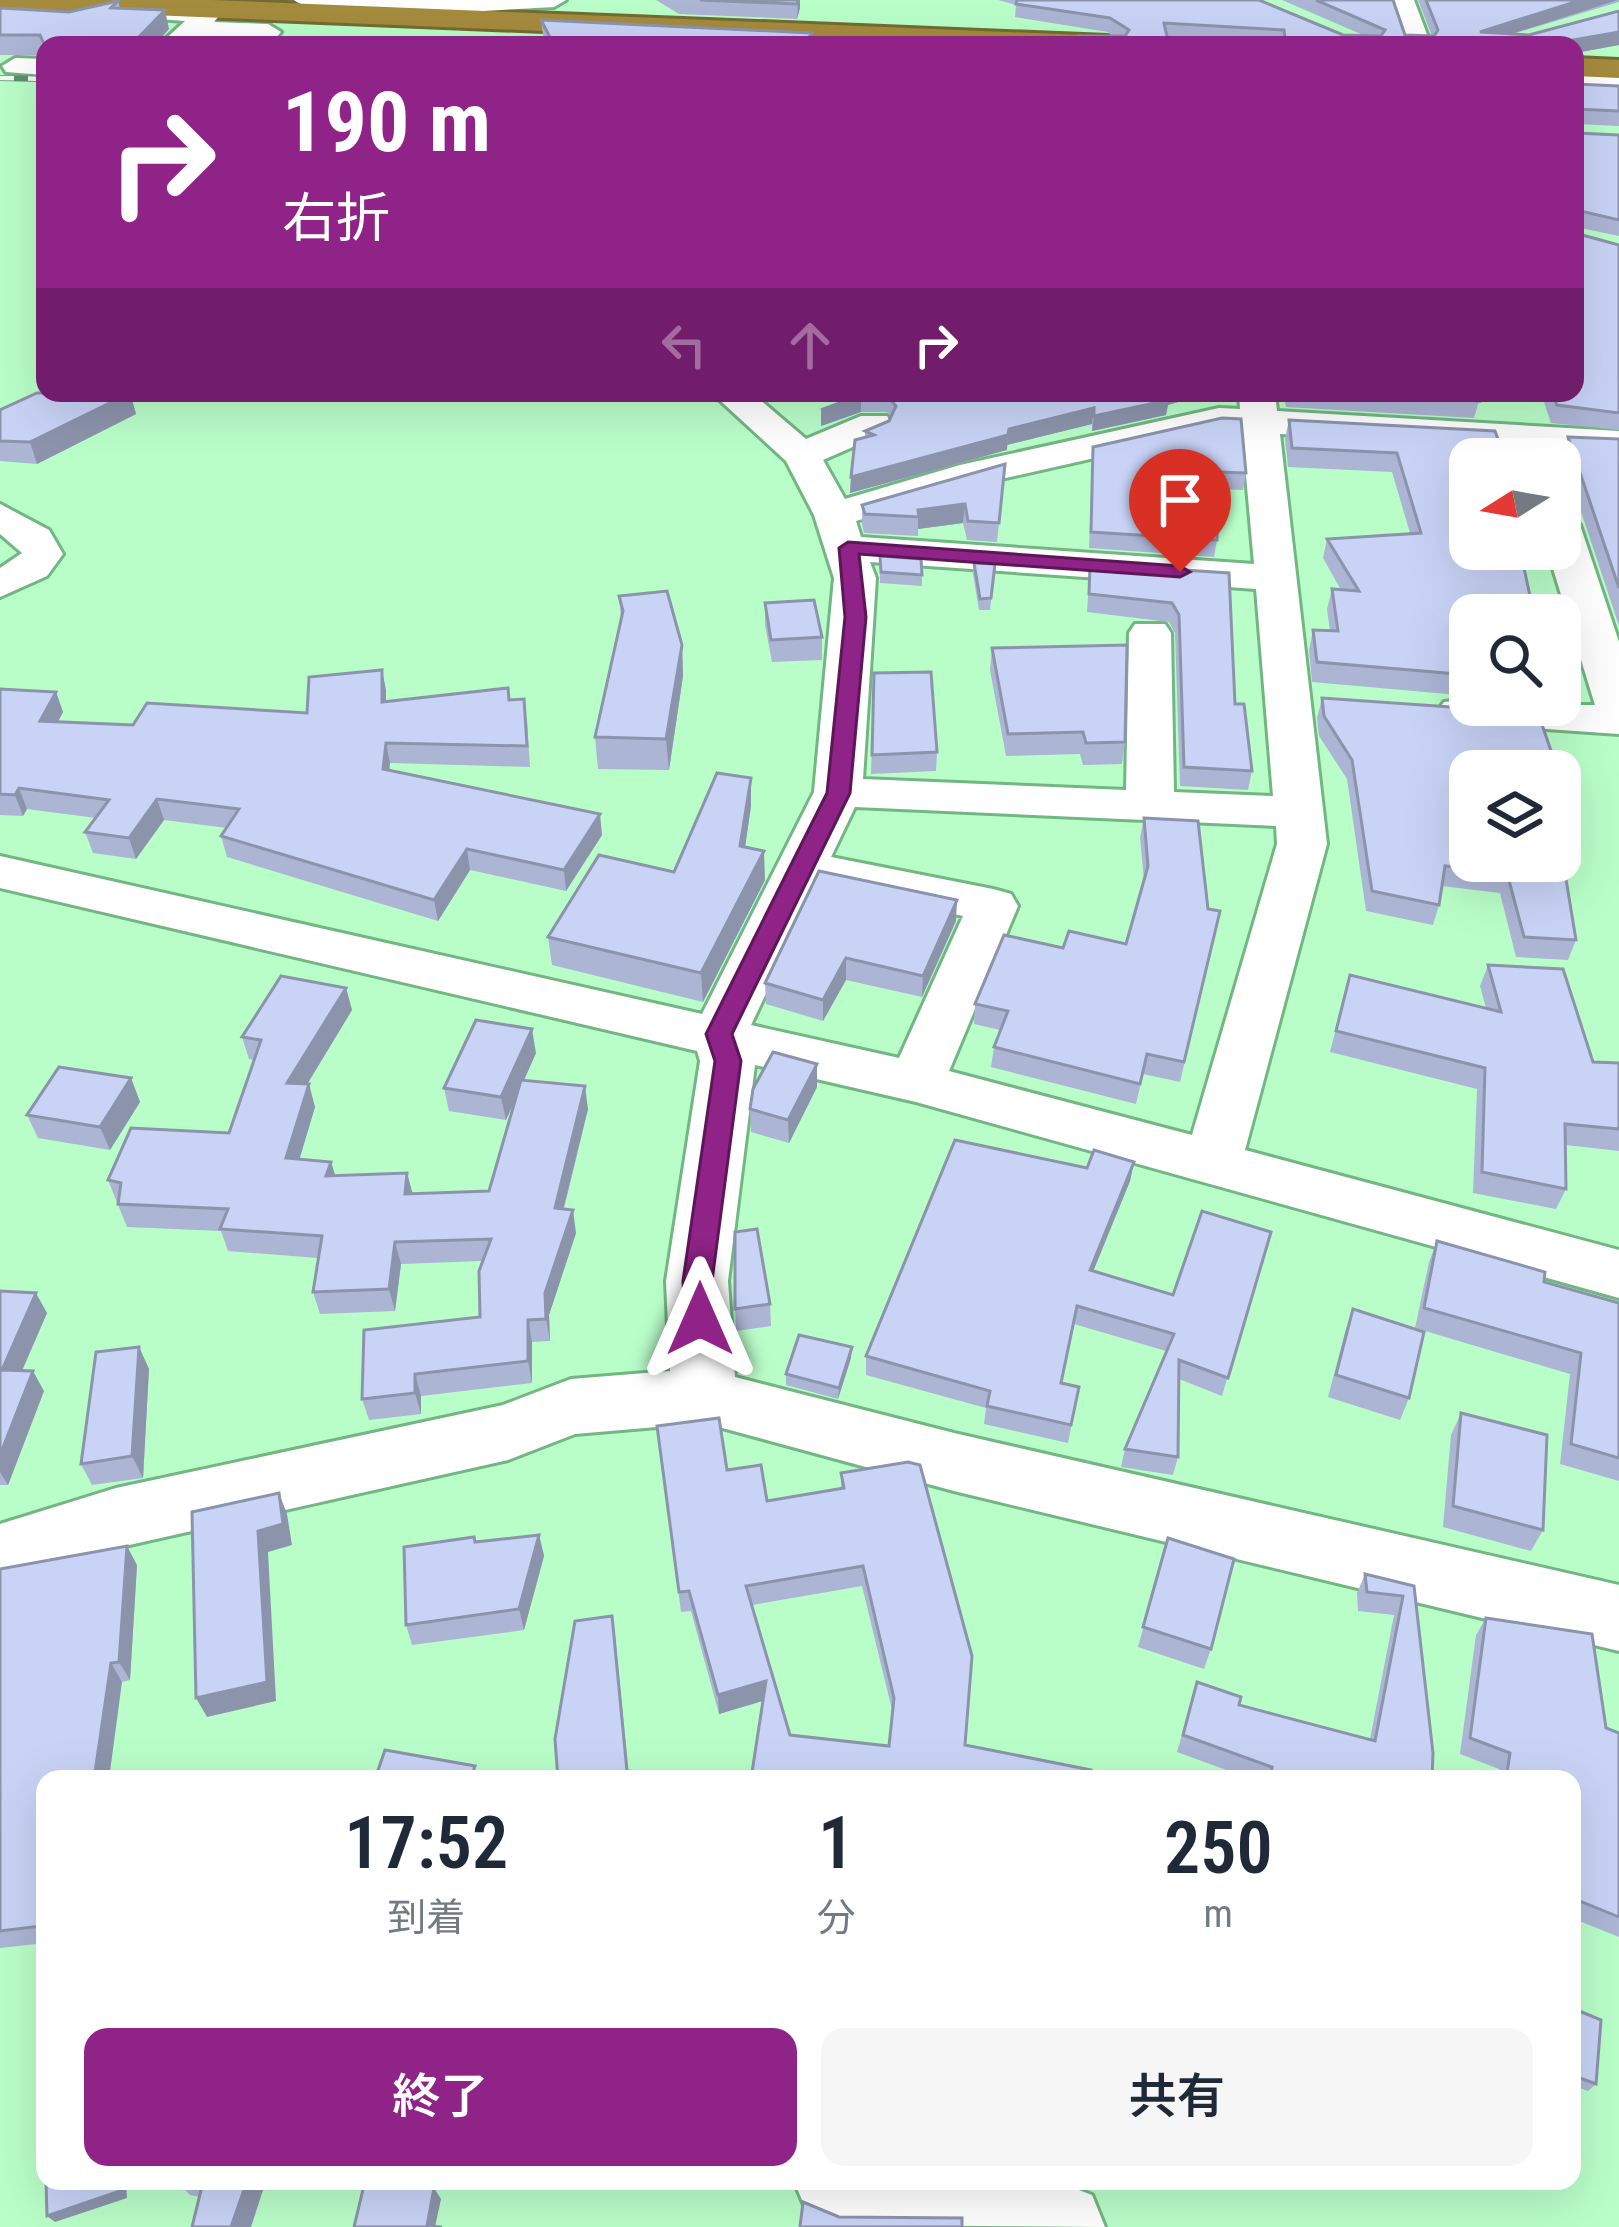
<!DOCTYPE html>
<html lang="ja">
<meta charset="utf-8">
<style>
body{margin:0;font-family:"Roboto Condensed","Noto Sans JP",sans-serif;background:#f6f6f7;color:#1f2937;height:100vh;display:flex;flex-direction:column;font-size:45px;white-space:nowrap}
*{box-sizing:border-box;margin:0}
p{font-size:39px;color:#747a83}
.icon{flex:none;width:66px;height:66px;fill:none;stroke:currentColor;stroke-width:2;stroke-linecap:round;stroke-linejoin:round}
.map{position:relative;flex:1;overflow:hidden}
.sheet{position:absolute;left:36px;top:1770px;width:1545px;height:420px;display:flex;flex-direction:column;background:#fff;border-radius:24px;box-shadow:0 12px 48px #0002}
.sheet>*{flex:none}
.top-card{position:absolute;left:36px;top:36px;width:1548px;height:366px;border-radius:24px;box-shadow:0 12px 48px #0002;background:#8f2387;color:#fff;overflow:hidden}
.needle{width:78px;rotate:259deg}
.tools{position:absolute;left:1449px;top:438px;display:grid;gap:24px}
.tools a{display:grid;place-items:center;width:132px;height:132px;border-radius:24px;background:#fff;box-shadow:0 12px 48px #0002;font-size:60px}
.pin{position:absolute;display:grid;place-items:center;width:102px;height:102px;color:#fff;margin:-123px -51px;border-radius:50% 50% 50% 0;rotate:-45deg;box-shadow:0 0 12px #0007}
.pin .icon{rotate:45deg}
.me{position:absolute;width:132px;margin:-66px;rotate:0deg;stroke-linejoin:round;filter:drop-shadow(0 0 9px #0008)}
.turn{display:flex;align-items:center;gap:42px;height:252px;padding:0 48px;font-size:54px}
.turn .icon{width:156px;height:156px;stroke-width:2.5}
.turn b{display:block;font-size:84px;line-height:102px}
.lanes{display:flex;align-items:center;height:114px;padding:0 48px;background:#0003;justify-content:center;gap:60px;direction:ltr}
.lanes .off{opacity:.35}
.eta{display:flex;justify-content:space-evenly;align-items:center;height:204px;text-align:center}
.eta b{font-size:72px;font-weight:600;line-height:84px}
.cta{display:flex;gap:24px;margin-top:auto;padding:24px 48px}
.cta a{flex:1;height:138px;border-radius:24px;background:#8f2387;color:#fff;font-size:48px;font-weight:600;line-height:138px;text-align:center}
.cta a+a{background:#f6f6f7;color:#1f2937}
.map>svg:first-child{display:block}
</style>
<div class="map">
<svg width="1619" height="2227" viewBox="0 0 1619 2227">
<rect width="100%" height="100%" fill="#b9fec9"/>
<g fill="none" stroke-linecap="round" stroke-linejoin="round">
<defs>
<g id="minor">
<path d="M294 0H566L554 7C509 9 320 24 294 0Z"/>
<path d="M1390 0H1414L1431 45H1405Z"/>
<path d="M137 5 208 8 220 15 214 22 268 24 281 32 269 45 197 37 188 45H159L185 21 128 17 125 12Z"/>
<path d="M15 58 45 59V75L6 72 2 66Z"/>
<path d="M1575 72 1619 75V91L1575 88Z"/>
<path d="M712 393H752L806 439 861 416H887L892 424 887 432 823 460 845 499 960 465 1219 408 1240 409 1239 393H1275L1277 411 1619 431V453L1280 434 1327 844 1245 1150 1619 1250V1298L916 1102 755 1065 728 1281 735 1377 954 1433 1619 1585V1651L954 1491 704 1423 575 1434 508 1460 116 1548 0 1586V1524L116 1488 503 1405 571 1379 670 1371 666 1281 700 1061 697 1051 0 888V856L702 1014 814 792 834 578 814 515 786 461ZM1219 430 1242 431 1254 564 861 537 856 521 970 486ZM870 562 1256 589 1273 796 1174 792 1171 633 1165 624H1135L1129 633 1126 790 863 779 876 578ZM855 807 1276 826 1277 844 1192 1135 949 1071 1018 906 1011 894 993 889 831 857ZM817 886 963 916 899 1058 751 1025Z"/>
<path d="M0 504 49 530 63 554 47 576 0 597V568L22 553 0 534Z"/>
<path d="M1560 513 1574 517 1580 525 1619 642V734L1444 722 1437 712 1444 702 1470 699V705H1595L1547 549H1560Z"/>
<path d="M794 2181H1055L1092 2195 1105 2227 838 2225 807 2212Z"/>
</g>
<g id="highway">
<path d="M0 0H212L1108 36 1123 45H889L0 9Z"/>
<path d="M1575 58 1619 60V78L1575 76Z"/>
</g>
</defs>
<use href="#minor" stroke="#73b684" stroke-width="6"/>
<use href="#highway" stroke="#736c32" stroke-width="6"/>
<use href="#minor" fill="#fff" fill-rule="evenodd"/>
<use href="#highway" fill="#a58b3d" fill-rule="evenodd"/>
<defs>
<path id="rail" d="M0 78 45 79"/>
</defs>
<use href="#rail" stroke="#608f6c" stroke-width="6"/>
<use href="#rail" stroke="#eefcf1" stroke-width="4.5" stroke-dasharray="14" stroke-linecap="butt"/>
</g>
<g fill="#acb5d4" fill-rule="evenodd">
<path d="M656 0H800V8L797 19 679 14Z"/>
<path d="M998 0H1259L1343 35H1363L1282 0H1393L1405 35 1432 36 1418 0H1619V2L1512 34 1529 35 1619 11V45L1575 53V45H1282L1167 37 1169 45H1077L1078 36H1114L1108 32 1015 17 1016 5Z"/>
<path d="M118 1 120 8 169 29 45 45V55H0V8L69 12Z"/>
<path d="M541 20 812 45H547L543 35Z"/>
<path d="M1575 84 1619 86V126L1576 124V133L1619 135V236L1576 227 1575 233 1619 245V430L1551 423 1541 393H1575Z"/>
<path d="M130 393 136 414 37 464 0 461V410Z"/>
<path d="M866 393 962 397 981 393H1179L1178 402 1168 405 1166 415 1092 431V424L1007 445V450L850 493 851 477 865 438V431L889 421 891 417 887 412H861L821 426V410Z"/>
<path d="M1283 393H1475L1479 401 1474 418 1286 407Z"/>
<path d="M1289 420 1495 431 1470 615V696L1312 682 1309 650 1313 630 1330 631 1327 609 1332 589 1341 590 1323 558 1327 539 1410 533 1392 472 1288 467 1285 439Z"/>
<path d="M1568 437 1619 439V626L1562 454Z"/>
<path d="M1093 447 1246 473 1243 490 1219 489 1217 540 1214 557 1089 548Z"/>
<path d="M1005 464 997 542 967 540 963 523 918 529V536L864 533 862 524V505Z"/>
<path d="M880 556 922 575V586L880 583Z"/>
<path d="M974 563 995 564 990 610H979L973 574Z"/>
<path d="M1090 564 1229 573 1235 704 1252 771 1248 790 1180 786 1175 633 1169 622 1087 612Z"/>
<path d="M619 596 682 645 683 676 669 770 598 769 595 737 621 618Z"/>
<path d="M765 603 822 637V660L772 662 765 625Z"/>
<path d="M992 648 1125 742 1122 764 1083 765 1080 754 1006 756 990 670Z"/>
<path d="M382 670 386 701 510 700 527 719 530 767 390 763 389 770 602 835 566 891 470 870 438 921 227 857 221 836 227 828 164 820 136 859 93 853 85 832 96 818 27 809 23 816 0 815V689L56 692 63 712 58 722 133 725 307 713Z"/>
<path d="M874 673 937 752 936 771 871 774Z"/>
<path d="M1322 698 1470 771 1560 861 1576 940 1568 960 1516 957 1500 893 1442 886 1439 905 1433 925 1366 911 1347 779 1319 736 1317 718Z"/>
<path d="M1560 775 1571 805 1563 825H1560Z"/>
<path d="M751 806 745 847 765 880 703 1002 552 965 548 937 674 872Z"/>
<path d="M1144 818 1208 909 1220 911 1180 1082 1143 1074 1136 1104 991 1067 994 1047 1000 1030 974 1024 975 1004 1063 948 1126 944 1144 880 1140 838Z"/>
<path d="M956 921 922 997 846 980 823 1021 766 1004 765 983Z"/>
<path d="M1488 965 1593 1062 1619 1063V1151L1566 1145V1189L1556 1209 1473 1193 1477 1089 1330 1052 1350 975 1486 1008 1480 986Z"/>
<path d="M346 988 352 1010 307 1084 315 1107 299 1159 331 1162 335 1176 407 1173 412 1194 489 1191 516 1098 506 1120 449 1111 444 1088 536 1053 524 1080 588 1109 564 1209 576 1233 549 1315 550 1341 532 1342V1383L421 1396V1414L369 1420 362 1399 480 1317 482 1261 401 1264 395 1311 320 1314 313 1292 318 1258 228 1251 221 1231 127 1227 108 1180 229 1133 254 1060 249 1059 242 1037Z"/>
<path d="M131 1078 140 1102 110 1150 38 1138 27 1115Z"/>
<path d="M817 1087 789 1143 751 1132 750 1109Z"/>
<path d="M1134 1162 1130 1181 1093 1271 1173 1295 1271 1232 1222 1396 1179 1379 1178 1457 1173 1475 1121 1467 1125 1449 1166 1351 1074 1324 1061 1383 1079 1387 1068 1443 984 1424 986 1408 866 1375V1356L1087 1168Z"/>
<path d="M1437 1241 1544 1282 1619 1303V1481L1560 1464 1570 1374 1415 1328 1429 1262Z"/>
<path d="M0 1291 47 1313 22 1371 44 1391 8 1485H0Z"/>
<path d="M770 1304 771 1326 736 1331 735 1309Z"/>
<path d="M1353 1309 1409 1398 1400 1420 1328 1397 1345 1332Z"/>
<path d="M139 1347 149 1369 143 1478 92 1485 81 1464Z"/>
<path d="M851 1358 838 1399 786 1385V1374Z"/>
<path d="M1461 1413 1543 1530 1531 1551 1443 1527 1451 1435Z"/>
<path d="M657 1426 727 1470 767 1501 841 1488V1473L965 1745 751 1779 763 1701 719 1714 691 1611 681 1612ZM862 1586 893 1714 889 1746 790 1735 752 1605Z"/>
<path d="M539 1535 544 1556 524 1630 412 1645 406 1625Z"/>
<path d="M1168 1538 1211 1649 1204 1669 1138 1647Z"/>
<path d="M137 1565 130 1680 122 1682 45 1779V1943L0 1948V1569Z"/>
<path d="M1365 1574 1414 1586 1432 1779H1251L1177 1752 1197 1682 1239 1705 1370 1739 1394 1615 1358 1611 1357 1593Z"/>
<path d="M1486 1618 1606 1728 1619 1733V1937L1572 1918V1779H1497L1499 1769 1460 1754 1476 1635Z"/>
<path d="M1572 2008 1596 2084 1588 2091 1572 2085Z"/>
<path d="M176 2181H266L200 2197 190 2195Z"/>
</g>
<g fill="#8c94ac">
<path d="M798 0H800V8L797 19Z"/>
<path d="M1581 0H1618L1477 45 1480 32Z"/>
<path d="M165 10 169 29 155 45H131Z"/>
<path d="M1619 32V45L1575 53V45H1545Z"/>
<path d="M130 393 136 414 37 464 30 442Z"/>
<path d="M1158 393H1179L1178 402 1168 405 1166 415 1092 431 1094 416Z"/>
<path d="M861 396V412L821 426V410Z"/>
<path d="M1094 408 1092 424 1007 445 1009 429Z"/>
<path d="M1008 435 1007 450 850 493 851 477Z"/>
<path d="M965 504 963 523 918 529V510Z"/>
<path d="M682 645 683 676 669 770 666 739Z"/>
<path d="M382 670 386 690V722L382 702Z"/>
<path d="M56 692 63 712 47 741 40 721Z"/>
<path d="M386 743 390 763 387 790 383 769Z"/>
<path d="M751 778V806L741 875 740 846Z"/>
<path d="M19 788 27 809 23 816 15 795Z"/>
<path d="M157 799 164 820 136 859 129 838Z"/>
<path d="M600 814 602 835 566 891 564 870Z"/>
<path d="M467 849 470 870 438 921 434 900Z"/>
<path d="M764 851 765 880 703 1002 701 973Z"/>
<path d="M957 900 956 921 922 997 923 976Z"/>
<path d="M846 958V980L823 1021V1000Z"/>
<path d="M346 988 352 1010 294 1106 287 1083Z"/>
<path d="M532 1029 536 1053 506 1120 501 1097Z"/>
<path d="M817 1064V1087L789 1143 788 1120Z"/>
<path d="M131 1078 140 1102 110 1150 100 1127Z"/>
<path d="M309 1084 315 1107 293 1181 286 1158Z"/>
<path d="M585 1086 588 1109 558 1230 555 1208Z"/>
<path d="M331 1162 338 1184 326 1176Z"/>
<path d="M1134 1162 1130 1181 1086 1289 1090 1270Z"/>
<path d="M407 1173 413 1195 405 1194Z"/>
<path d="M573 1210 576 1233 549 1315 550 1341 546 1319 545 1293Z"/>
<path d="M395 1242 401 1264 395 1311 389 1289Z"/>
<path d="M36 1293 47 1313 13 1391 2 1370Z"/>
<path d="M528 1320 532 1342V1383L528 1361Z"/>
<path d="M139 1347 149 1369 143 1478 132 1456Z"/>
<path d="M852 1347 851 1358 838 1399 839 1388Z"/>
<path d="M33 1371 44 1391 8 1485 0 1472V1455Z"/>
<path d="M415 1374 421 1396V1414L415 1393Z"/>
<path d="M279 1493 287 1514 292 1545 268 1552 276 1701 207 1717 196 1698 258 1531Z"/>
<path d="M539 1535 544 1556 524 1630 519 1609Z"/>
<path d="M127 1546 137 1565 130 1680 119 1662Z"/>
<path d="M612 1616 615 1635 629 1779Z"/>
<path d="M111 1663 122 1682 109 1779H94Z"/>
<path d="M766 1681V1700L719 1714 718 1695Z"/>
<path d="M119 2181H126L127 2198 55 2222 47 2216Z"/>
<path d="M247 2181H266L251 2227H231Z"/>
<path d="M434 2188 441 2199 435 2227 427 2226Z"/>
</g>
<g fill="#c8d3f6" stroke="#8c94ac" stroke-width="3" fill-rule="evenodd">
<path d="M700 0H798L797 4Z"/>
<path d="M1017 0H1259L1343 35 1381 36 1385 30 1316 0H1393L1405 35 1434 36 1438 30 1426 0H1581L1480 32 1529 35 1619 11V32L1545 45H1286L1284 30 1164 23 1169 45H1079L1078 36H1125L1129 30 1110 18 1016 4Z"/>
<path d="M118 1 111 8 165 10 131 45 44 44 40 35H0V8L69 12Z"/>
<path d="M541 20 812 33 803 45H554Z"/>
<path d="M1575 84 1619 86V111L1576 109V133L1619 135V220L1581 211 1575 215V233L1619 245V413L1557 405 1552 393H1575Z"/>
<path d="M37 393H130L30 442 0 441V410Z"/>
<path d="M866 393H954L962 397 981 393H1159L1169 400 1094 416V408L1009 429 1008 435 851 477 855 440 874 435 865 431 889 421 896 406 887 396H861L821 410Z"/>
<path d="M1342 393H1475L1479 401Z"/>
<path d="M1222 418 1241 419 1246 473 1219 472 1217 540 1091 532 1093 447Z"/>
<path d="M1289 420 1495 431 1505 459H1470V549H1520L1534 615H1470V675L1317 662 1313 630 1338 631 1332 589 1359 591 1327 539 1421 533 1397 453 1292 448Z"/>
<path d="M1568 437 1619 439V588Z"/>
<path d="M1005 464 999 523 968 521 965 504 918 510 919 517 865 514 862 505Z"/>
<path d="M880 556 921 559 922 575 881 572Z"/>
<path d="M974 563 995 564 991 598 980 599Z"/>
<path d="M1090 564 1229 573 1235 704H1244L1252 771 1184 767 1179 615 1172 603 1089 594Z"/>
<path d="M667 591 682 645 666 739 595 737 623 611 619 596Z"/>
<path d="M814 600 822 637 771 640 765 603Z"/>
<path d="M1127 645 1125 742 1086 743 1083 732 1008 734 992 648Z"/>
<path d="M382 670V702L508 688 509 700 524 699 527 746 386 743 383 769 600 814 564 870 467 849 434 900 221 836 239 809 157 799 129 838 85 832 109 800 19 788 15 795 0 794V689L56 692 40 721 133 725 147 703 307 713 309 677Z"/>
<path d="M931 672 937 752 872 755 874 673Z"/>
<path d="M1322 698 1538 713 1558 771H1470V861H1560V843L1576 940 1524 937 1507 873 1445 866 1439 905 1372 891 1352 760 1324 716Z"/>
<path d="M717 773 751 778 740 846 764 851 701 973 548 937 599 855 674 872Z"/>
<path d="M1560 775 1571 805 1560 804Z"/>
<path d="M1144 818 1198 821 1208 909 1220 911 1184 1062 1147 1054 1140 1084 994 1047 1008 1011 975 1004 1004 935 1063 948 1069 931 1126 944 1148 866Z"/>
<path d="M819 871 957 900 923 976 846 958 823 1000 765 983Z"/>
<path d="M1488 965 1563 969 1593 1062 1619 1063V1129L1565 1124 1566 1189 1482 1172 1485 1068 1336 1031 1350 975 1501 1012Z"/>
<path d="M281 976 346 988 287 1083 309 1084 286 1158 331 1162 326 1176 407 1173 405 1194 489 1191 521 1080 585 1086 555 1208 573 1210 545 1293 546 1319 528 1320V1361L415 1374V1393L362 1399 364 1330 480 1317 479 1271 491 1239 395 1242 389 1289 313 1292 322 1236 220 1229 228 1209 118 1204 121 1183 108 1180 131 1128 229 1133 261 1040 242 1037Z"/>
<path d="M476 1020 532 1029 501 1097 444 1088Z"/>
<path d="M773 1052 817 1064 788 1120 750 1109 753 1089Z"/>
<path d="M59 1067 131 1078 100 1127 27 1115Z"/>
<path d="M955 1140 1087 1168 1094 1150 1134 1162 1090 1270 1173 1295 1202 1211 1271 1232 1228 1378 1179 1360 1178 1457 1125 1449 1174 1334 1077 1306 1061 1383 1079 1387 1071 1425 987 1406 990 1391 866 1356Z"/>
<path d="M757 1229 770 1304 735 1309V1232Z"/>
<path d="M1437 1241 1545 1272 1544 1282 1619 1303V1458L1571 1444 1581 1353 1424 1308Z"/>
<path d="M0 1291 36 1293 2 1370 33 1371 0 1455Z"/>
<path d="M1353 1309 1424 1332 1409 1398 1336 1375Z"/>
<path d="M799 1335 852 1347 839 1388 786 1374Z"/>
<path d="M139 1347 132 1456 81 1464 96 1352Z"/>
<path d="M1461 1413 1547 1435 1543 1530 1453 1506Z"/>
<path d="M719 1418 727 1470 761 1465 767 1501 844 1488 841 1473 908 1462 920 1465 972 1656 965 1745 1091 1770 1090 1779H751L766 1681 718 1695 689 1591 679 1592 657 1426ZM863 1566 894 1698 889 1746 790 1735 746 1586Z"/>
<path d="M279 1493 283 1524 258 1531 267 1682 196 1698 192 1512Z"/>
<path d="M539 1535 519 1609 406 1625 404 1547 474 1537 475 1542Z"/>
<path d="M1168 1538 1234 1559 1211 1649 1143 1627Z"/>
<path d="M127 1546 119 1662 111 1663 94 1779H45V1901L41 1926 0 1931V1569Z"/>
<path d="M1365 1574 1414 1586 1433 1753 1432 1779H1270L1272 1767 1183 1735 1197 1682 1241 1697 1239 1705 1375 1741 1403 1596 1367 1592Z"/>
<path d="M612 1616 627 1771 639 1772 638 1779H558L555 1739 575 1621Z"/>
<path d="M1486 1618 1592 1634 1606 1728 1619 1733V1917L1572 1898V1779H1506L1510 1753 1470 1738Z"/>
<path d="M385 1750 475 1766 471 1779H375Z"/>
<path d="M1572 2008 1601 2020 1596 2084 1572 2075Z"/>
<path d="M46 2181H119L120 2191 47 2216Z"/>
<path d="M181 2181H247L231 2227H192L202 2186Z"/>
<path d="M365 2181 434 2188 427 2226 442 2227H354Z"/>
<path d="M803 2202 839 2217 962 2218V2227H800Z"/>
</g>
<path fill="#8f2387" stroke="#5d1758" stroke-width="3" d="M848 542 1180 566 1190 572 1180 577 859 554 866 617 850 793 732 1034 741 1061 712 1281 715 1319 700 1332 685 1319 683 1281 715 1061 706 1034 827 793 845 617 839 548Z"/>
</svg>
<div class="tools">
<a><svg class="needle" viewBox="-14 -14 28 28"><path d="M0-13l5 13h-10z" fill="#e53935"/><path d="M0 13l5-13h-10z" fill="#747a83"/></svg></a>
<a><svg class="icon" aria-label="search" viewBox="0 0 24 24"><circle cx="10" cy="10" r="6"/><path d="M15 15l6 6"/></svg></a>
<a><svg class="icon" aria-label="layers" viewBox="0 0 24 24"><path d="M12 4l9 5-9 5-9-5zM3 14l9 5 9-5"/></svg></a>
</div>
<div class="pin" style="left:1180px;top:572px;background:#d93025"><svg class="icon" aria-label="arrive" viewBox="0 0 24 24"><path d="M6 21V4h12l-3 4 3 4H6"/></svg></div>
<svg class="me" style="left:700px;top:1319px" viewBox="-20 -20 40 40"><path d="M0-17L14 15 0 8-14 15z" fill="#8f2387" stroke="#fff" stroke-width="4"/></svg>
<div class="top-card">
<div class="turn"><svg class="icon" aria-label="right" viewBox="0 0 24 24"><path d="M7 20v-9h11M14 6l5 5-5 5"/></svg><div><b>190 m</b>右折</div></div>
<div class="lanes"><svg class="icon off" aria-label="left" viewBox="0 0 24 24"><path d="M17 20v-9H6M10 6l-5 5 5 5"/></svg><svg class="icon off" aria-label="ahead" viewBox="0 0 24 24"><path d="M12 20V5M6 11l6-6 6 6"/></svg><svg class="icon" aria-label="right" viewBox="0 0 24 24"><path d="M7 20v-9h11M14 6l5 5-5 5"/></svg></div>
</div>
<section class="sheet">
<div class="eta">
<div><b>17:52</b><p>到着</p></div>
<div><b>1</b><p>分</p></div>
<div><b>250</b><p>m</p></div>
</div>
<div class="cta"><a>終了</a><a>共有</a></div>
</section>
</div>
